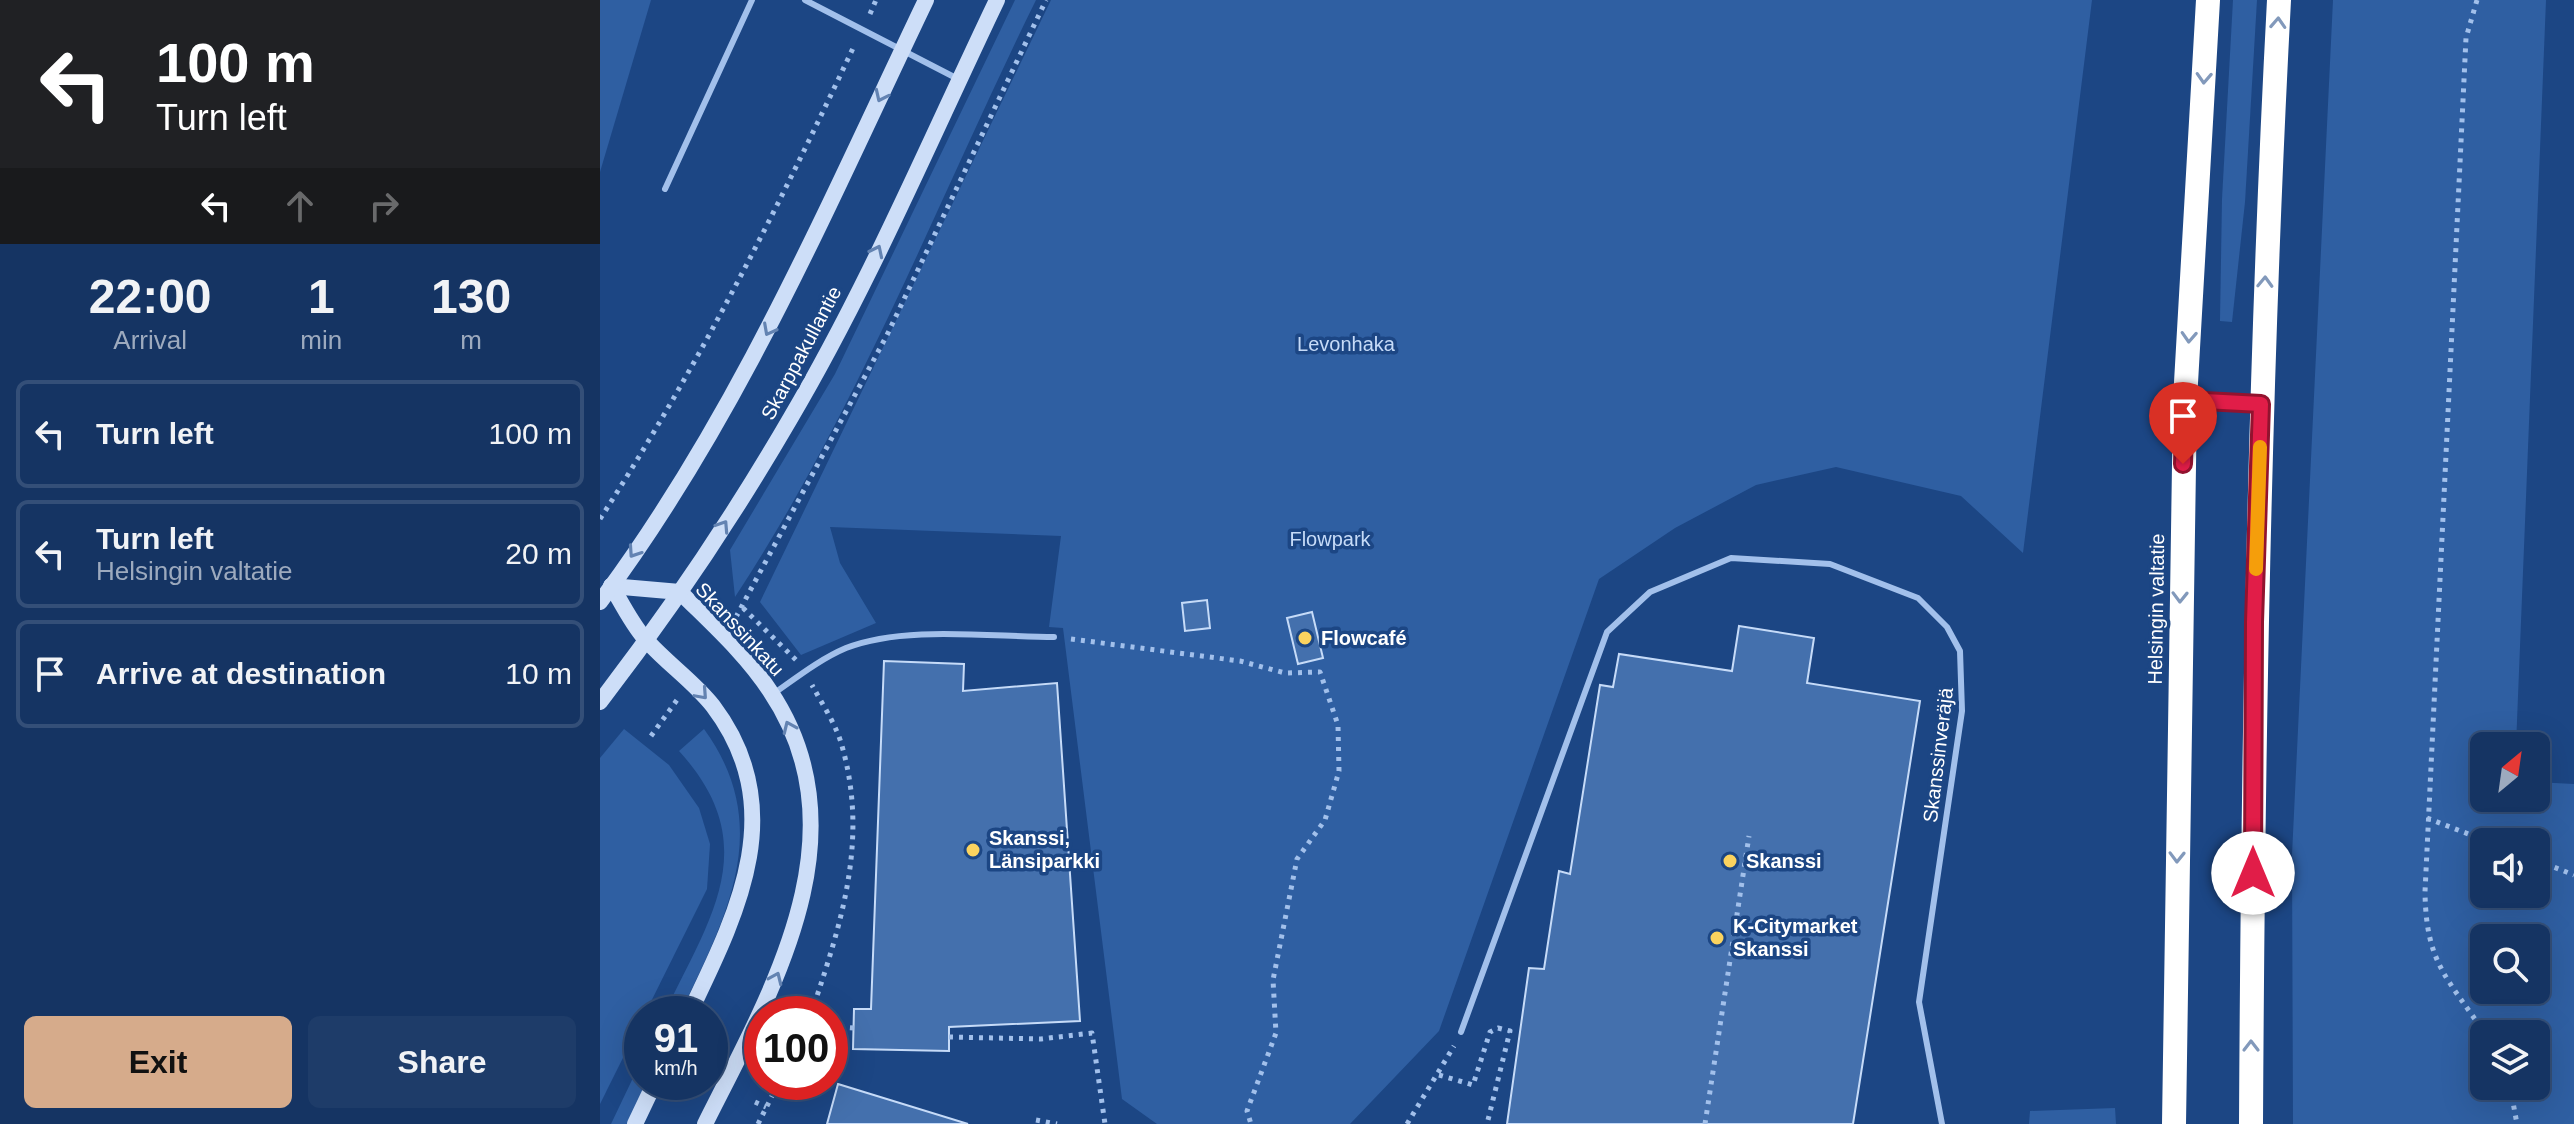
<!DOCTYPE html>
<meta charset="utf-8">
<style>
body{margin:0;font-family:Helvetica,sans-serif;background:#1e3c69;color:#f1f3f6;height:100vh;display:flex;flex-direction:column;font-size:30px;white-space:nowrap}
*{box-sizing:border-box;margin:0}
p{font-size:26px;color:#9daabe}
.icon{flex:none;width:44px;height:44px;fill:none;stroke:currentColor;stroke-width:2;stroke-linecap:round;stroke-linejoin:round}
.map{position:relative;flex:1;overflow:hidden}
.sheet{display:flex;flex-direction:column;background:#153463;width:600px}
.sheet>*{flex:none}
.banner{background:#202124;color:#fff;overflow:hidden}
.needle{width:52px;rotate:29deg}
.controls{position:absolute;left:1870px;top:732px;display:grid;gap:16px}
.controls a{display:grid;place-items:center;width:80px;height:80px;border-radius:12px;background:#153463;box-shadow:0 8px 32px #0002,0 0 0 2px #344f78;font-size:40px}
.speed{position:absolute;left:24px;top:996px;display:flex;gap:16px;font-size:40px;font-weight:700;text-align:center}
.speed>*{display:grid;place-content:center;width:104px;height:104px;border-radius:50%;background:#153463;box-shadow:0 8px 32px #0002,0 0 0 2px #344f78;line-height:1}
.speed small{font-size:20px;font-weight:400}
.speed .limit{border:12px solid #d22;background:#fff;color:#111}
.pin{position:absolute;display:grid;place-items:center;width:68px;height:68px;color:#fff;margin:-82px -34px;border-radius:50% 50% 50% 0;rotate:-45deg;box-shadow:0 0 8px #0007}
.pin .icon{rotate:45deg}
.me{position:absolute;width:88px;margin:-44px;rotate:0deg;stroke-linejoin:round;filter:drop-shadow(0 0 6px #0008)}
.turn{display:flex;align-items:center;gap:28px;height:168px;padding:0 24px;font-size:36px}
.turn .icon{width:104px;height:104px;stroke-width:2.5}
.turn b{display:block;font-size:56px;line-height:68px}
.lanes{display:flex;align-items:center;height:76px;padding:0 24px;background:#0003;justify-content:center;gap:40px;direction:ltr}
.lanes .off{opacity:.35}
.eta{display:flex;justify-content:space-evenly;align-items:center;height:136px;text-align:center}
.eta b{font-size:48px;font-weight:700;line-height:56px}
.action{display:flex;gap:16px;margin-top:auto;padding:16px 24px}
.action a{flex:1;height:92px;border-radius:12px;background:#d6ab8b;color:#111;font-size:32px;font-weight:700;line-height:92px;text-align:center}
.action a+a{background:#1e3c69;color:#f1f3f6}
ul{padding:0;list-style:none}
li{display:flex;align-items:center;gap:24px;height:108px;margin:0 16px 12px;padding:0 8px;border:4px solid #344f78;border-radius:12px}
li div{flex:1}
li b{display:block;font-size:30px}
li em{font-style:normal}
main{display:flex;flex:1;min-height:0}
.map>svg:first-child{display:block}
</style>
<main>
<section class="sheet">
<div class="banner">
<div class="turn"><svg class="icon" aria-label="left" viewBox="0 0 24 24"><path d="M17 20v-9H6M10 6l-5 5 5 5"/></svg><div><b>100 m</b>Turn left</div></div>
<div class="lanes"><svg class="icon" aria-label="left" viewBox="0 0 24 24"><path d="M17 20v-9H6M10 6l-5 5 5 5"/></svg><svg class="icon off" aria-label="ahead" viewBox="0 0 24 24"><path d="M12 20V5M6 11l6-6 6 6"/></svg><svg class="icon off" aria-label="right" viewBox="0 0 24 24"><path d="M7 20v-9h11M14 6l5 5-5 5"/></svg></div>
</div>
<div class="eta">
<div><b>22:00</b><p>Arrival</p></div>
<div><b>1</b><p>min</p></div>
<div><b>130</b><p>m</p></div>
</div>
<ul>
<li><svg class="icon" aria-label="left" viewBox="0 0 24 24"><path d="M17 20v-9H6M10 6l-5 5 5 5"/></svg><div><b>Turn left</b></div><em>100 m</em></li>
<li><svg class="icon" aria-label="left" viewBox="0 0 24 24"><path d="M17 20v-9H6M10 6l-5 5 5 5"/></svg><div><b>Turn left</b><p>Helsingin valtatie</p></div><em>20 m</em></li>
<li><svg class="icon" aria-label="arrive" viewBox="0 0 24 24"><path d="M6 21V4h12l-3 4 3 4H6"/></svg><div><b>Arrive at destination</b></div><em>10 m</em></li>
</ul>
<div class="action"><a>Exit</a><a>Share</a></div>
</section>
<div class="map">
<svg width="1974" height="1124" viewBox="0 0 1974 1124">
<rect width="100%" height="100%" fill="#1c4684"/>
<g fill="#2f5fa2" fill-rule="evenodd">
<path d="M0 0H51L0 172Z"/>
<path d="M415 0H436C338 199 258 410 135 597L130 550 235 374Z"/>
<path d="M451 0H1492L1423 553 1361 496 1236 467 1156 485 1075 528 999 579 839 1031 750 1124H557L522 1099 463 628 449 627 461 536 230 527 240 563 276 623 201 655 160 602Z"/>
<path d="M1633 0H1657L1645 202 1632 322 1620 321 1622 199Z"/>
<path d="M1733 0H1946L1916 746H1884V798H1936V782L1974 784V1124H1693L1692 855ZM1884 842H1936V894H1884ZM1884 938H1936V990H1884ZM1884 1034H1936V1086H1884Z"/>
<path d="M24 729 69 765 99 808 110 844 107 889 0 1104V758Z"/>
<path d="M104 729C176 828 125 918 80 1014H64C110 918 165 845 79 751Z"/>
<path d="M42 1059V1082H47L27 1124H11Z"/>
<path d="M1515 1108 1516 1124H1429L1430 1111Z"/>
</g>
<g fill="#4470ad" stroke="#c6dbf8" stroke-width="2">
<path d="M607 600 610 628 585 631 582 603Z"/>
<path d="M712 612 723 658 698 664 687 618Z"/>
<path d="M1139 626 1214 638 1207 683 1320 701 1253 1124H907L929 968 944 969 959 871 970 874 1000 685 1013 687 1019 654 1132 671Z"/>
<path d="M284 661 364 664 363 691 457 683 480 1021 349 1027V1051L253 1049 254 1009H271Z"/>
<path d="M238 1084 368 1124H227Z"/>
</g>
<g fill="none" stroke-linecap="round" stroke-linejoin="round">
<g stroke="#a2c0eb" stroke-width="5" stroke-dasharray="4 6" stroke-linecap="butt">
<path d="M1877 0 1866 38 1825 892C1826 964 1848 978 1885 1034"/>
<path d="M270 14 276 0"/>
<path d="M0 519C98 367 178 208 255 44"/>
<path d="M143 608 196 660"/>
<path d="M136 617 287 335 446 0"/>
<path d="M471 639 640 661 685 673 720 672 738 725 739 771 725 820 697 859 673 980 676 1033 647 1111 651 1124"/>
<path d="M51 736 77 700"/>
<path d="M1827 818 1889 842"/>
<path d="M1936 860 1974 875"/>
<path d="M211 1014C241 924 269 841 242 746 236 724 222 704 212 685"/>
<path d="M230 1026 254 1028"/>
<path d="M349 1037 441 1039 492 1033 505 1124"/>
<path d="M839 1075 873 1085 890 1032 898 1028 910 1031 887 1124"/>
<path d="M1910 1086 1917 1124"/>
<path d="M155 1102 166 1107"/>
<path d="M436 1120 457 1124"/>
<path d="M158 1124 179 1082"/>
<path d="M807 1124 854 1046"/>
<path d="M1105 1124 1149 836"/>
</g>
<g stroke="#a2c0eb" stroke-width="6">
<path d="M205 0 358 79"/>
<path d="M65 189 152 0"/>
<path d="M1589 400 1657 404"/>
<path d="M173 694C196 678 220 659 246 648 304 625 392 637 454 637"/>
<path d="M861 1032 1007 632 1050 592 1131 558 1230 564 1318 598 1347 627 1360 651 1362 711 1319 1002 1342 1124"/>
</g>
<g stroke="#cddef8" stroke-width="16">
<path d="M11 586 80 592C111 623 146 654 170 691 266 834 171 992 105 1124"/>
<path d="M11 586C23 604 33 627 48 642 69 665 94 682 113 706 191 809 137 914 89 1014"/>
<path d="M0 602C138 417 227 207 326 0"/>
<path d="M0 702C69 612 133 517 190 419 269 285 330 140 397 0"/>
<path d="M35 1124 55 1082"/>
</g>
<g stroke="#fff" stroke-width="24">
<path d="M1574 1124 1585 400 1608 0"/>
<path d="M1651 1124C1653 749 1659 375 1679 0"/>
</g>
</g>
<defs><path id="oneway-chevron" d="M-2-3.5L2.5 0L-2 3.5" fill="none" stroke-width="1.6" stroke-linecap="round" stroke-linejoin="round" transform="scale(2)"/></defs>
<g stroke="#8299bb">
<use href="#oneway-chevron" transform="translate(1678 23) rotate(-87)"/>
<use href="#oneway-chevron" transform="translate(1604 78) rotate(93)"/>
<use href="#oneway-chevron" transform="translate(1665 282) rotate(-88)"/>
<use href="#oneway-chevron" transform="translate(1589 337) rotate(93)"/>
<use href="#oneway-chevron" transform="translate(1580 597) rotate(91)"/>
<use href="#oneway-chevron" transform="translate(1577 857) rotate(91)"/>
<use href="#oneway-chevron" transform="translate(1651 1046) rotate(-90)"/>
</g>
<g stroke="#6383b2">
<use href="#oneway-chevron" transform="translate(281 96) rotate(115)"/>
<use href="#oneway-chevron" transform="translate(277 251) rotate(-64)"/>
<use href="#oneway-chevron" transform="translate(169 330) rotate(118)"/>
<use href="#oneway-chevron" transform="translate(123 526) rotate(-57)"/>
<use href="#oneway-chevron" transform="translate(34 552) rotate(124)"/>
<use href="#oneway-chevron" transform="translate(102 694) rotate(48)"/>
<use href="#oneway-chevron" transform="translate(189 727) rotate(-114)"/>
<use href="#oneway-chevron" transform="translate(176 978) rotate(-66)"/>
</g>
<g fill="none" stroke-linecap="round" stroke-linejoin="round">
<defs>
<path id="route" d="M1583 464 1585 400 1661 404 1654 622 1653 873"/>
</defs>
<use href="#route" stroke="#92132f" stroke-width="20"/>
<use href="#route" stroke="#e11d48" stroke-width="14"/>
<path stroke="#f59e0b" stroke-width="14" d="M1656 569 1660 447"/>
</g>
<g fill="#fbd35f" stroke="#1c4684" stroke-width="3">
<circle cx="705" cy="638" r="8"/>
<circle cx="373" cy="850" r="8"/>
<circle cx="1130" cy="861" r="8"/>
<circle cx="1117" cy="938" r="8"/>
</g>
<g text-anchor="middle" stroke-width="7" stroke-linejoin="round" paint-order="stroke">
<g font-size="20" fill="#c6dbf8" stroke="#1c4684">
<text x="746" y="351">Levonhaka</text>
<text x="730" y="546">Flowpark</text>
</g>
<g font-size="20" fill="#fff" stroke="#1c4684">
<text transform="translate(201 353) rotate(-62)" y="7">Skarppakullantie</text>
<text transform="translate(1556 609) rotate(-89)" y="7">Helsingin valtatie</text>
<text transform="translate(140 629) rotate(47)" y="7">Skanssinkatu</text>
<text transform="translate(1338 755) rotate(-83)" y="7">Skanssinveräjä</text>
</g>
<g font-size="20" font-weight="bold" fill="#fff" stroke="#1c4684" text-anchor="start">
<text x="721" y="645">Flowcafé</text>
<text x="389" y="845">Skanssi,<tspan x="389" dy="23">Länsiparkki</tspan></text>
<text x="1146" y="868">Skanssi</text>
<text x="1133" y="933">K-Citymarket<tspan x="1133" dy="23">Skanssi</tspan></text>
</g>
</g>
</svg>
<div class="controls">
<a><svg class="needle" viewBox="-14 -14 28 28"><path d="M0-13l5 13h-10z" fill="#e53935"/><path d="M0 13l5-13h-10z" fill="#9daabe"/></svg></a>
<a><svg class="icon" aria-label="sound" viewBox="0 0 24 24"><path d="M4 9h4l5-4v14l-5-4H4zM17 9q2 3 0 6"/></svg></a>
<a><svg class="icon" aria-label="search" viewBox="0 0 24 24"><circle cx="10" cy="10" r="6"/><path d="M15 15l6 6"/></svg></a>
<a><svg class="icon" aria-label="layers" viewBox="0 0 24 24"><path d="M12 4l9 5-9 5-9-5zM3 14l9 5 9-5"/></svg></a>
</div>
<div class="speed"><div>91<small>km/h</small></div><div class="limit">100</div></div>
<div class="pin" style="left:1583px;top:464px;background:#d93025"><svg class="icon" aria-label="arrive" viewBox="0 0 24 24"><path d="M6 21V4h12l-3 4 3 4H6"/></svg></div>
<svg class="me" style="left:1653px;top:873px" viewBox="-20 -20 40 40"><circle r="19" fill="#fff"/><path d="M0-13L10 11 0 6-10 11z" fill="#e11d48"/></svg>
</div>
</main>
